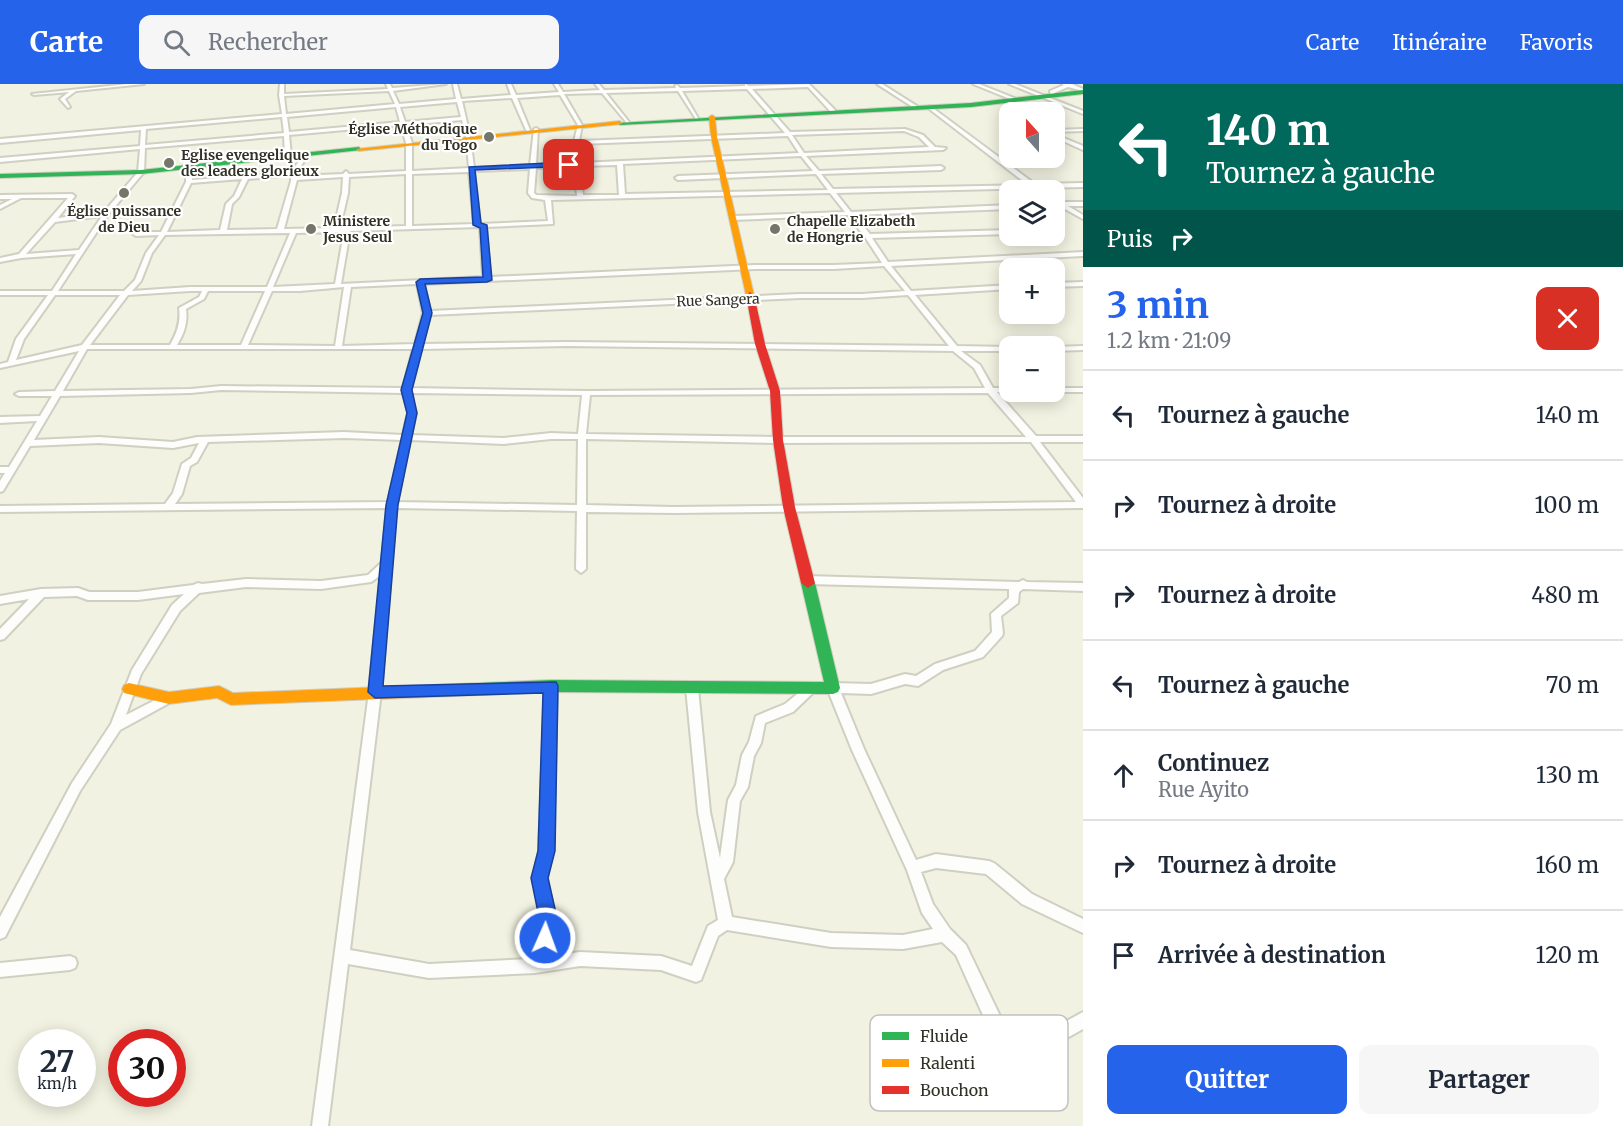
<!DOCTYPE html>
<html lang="fr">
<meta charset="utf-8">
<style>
body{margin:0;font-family:Merriweather,serif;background:#f6f6f7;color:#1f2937;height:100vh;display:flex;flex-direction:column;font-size:22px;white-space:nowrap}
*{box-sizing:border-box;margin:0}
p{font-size:20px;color:#747a83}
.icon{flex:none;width:33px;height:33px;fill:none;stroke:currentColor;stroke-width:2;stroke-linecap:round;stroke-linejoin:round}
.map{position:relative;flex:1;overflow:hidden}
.sheet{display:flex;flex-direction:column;background:#fff;width:540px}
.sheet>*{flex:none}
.hud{background:#00695c;color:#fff;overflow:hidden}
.needle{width:39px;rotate:339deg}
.controls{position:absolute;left:999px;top:18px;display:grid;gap:12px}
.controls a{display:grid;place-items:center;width:66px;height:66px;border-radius:12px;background:#fff;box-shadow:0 3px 15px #0003;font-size:30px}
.speed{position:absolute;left:18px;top:945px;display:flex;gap:12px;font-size:30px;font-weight:700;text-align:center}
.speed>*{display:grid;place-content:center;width:78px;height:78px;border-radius:50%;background:#fff;box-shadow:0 3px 15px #0003;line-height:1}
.speed small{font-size:15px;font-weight:400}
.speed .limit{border:9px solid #d22;background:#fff;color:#111}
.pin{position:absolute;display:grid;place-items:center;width:51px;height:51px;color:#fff;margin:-26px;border-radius:12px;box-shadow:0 3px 9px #0006}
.me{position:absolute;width:66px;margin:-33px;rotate:2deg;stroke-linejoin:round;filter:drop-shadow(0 0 4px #0008)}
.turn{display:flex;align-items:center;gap:21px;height:126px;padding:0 24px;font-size:27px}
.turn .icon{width:78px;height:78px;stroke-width:2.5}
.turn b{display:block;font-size:42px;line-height:51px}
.then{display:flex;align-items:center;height:57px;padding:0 24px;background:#0003;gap:12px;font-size:22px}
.round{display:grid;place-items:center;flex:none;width:63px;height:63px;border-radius:12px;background:#f6f6f7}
.overview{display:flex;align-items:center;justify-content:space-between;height:102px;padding:0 24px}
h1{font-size:36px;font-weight:700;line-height:45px;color:#2563eb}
.button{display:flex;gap:12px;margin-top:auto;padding:12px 24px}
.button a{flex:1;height:69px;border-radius:12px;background:#2563eb;color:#fff;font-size:24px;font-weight:700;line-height:69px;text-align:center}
.button a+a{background:#f6f6f7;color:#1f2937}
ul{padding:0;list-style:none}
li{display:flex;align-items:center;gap:18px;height:90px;padding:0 24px;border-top:2px solid #e0e1e3}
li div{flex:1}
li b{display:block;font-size:22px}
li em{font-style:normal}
header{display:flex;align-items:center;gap:36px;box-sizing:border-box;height:84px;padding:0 30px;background:#2563eb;color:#fff}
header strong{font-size:28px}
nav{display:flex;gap:33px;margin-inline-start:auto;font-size:21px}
.search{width:420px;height:54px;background:#f6f6f7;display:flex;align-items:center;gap:15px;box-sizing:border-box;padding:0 21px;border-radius:12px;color:#747a83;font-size:22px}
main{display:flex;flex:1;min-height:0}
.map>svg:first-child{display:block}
</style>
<header>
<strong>Carte</strong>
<div class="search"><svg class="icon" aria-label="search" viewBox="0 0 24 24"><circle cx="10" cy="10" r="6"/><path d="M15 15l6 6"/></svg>Rechercher</div>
<nav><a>Carte</a><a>Itinéraire</a><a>Favoris</a></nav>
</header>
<main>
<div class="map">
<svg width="1083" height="1042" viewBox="0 0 1083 1042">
<rect width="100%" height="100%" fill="#f2f2e2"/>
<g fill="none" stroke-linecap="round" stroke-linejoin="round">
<defs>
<g id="street">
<path d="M128 0H144L76 7 65 15 70 23 68 24 60 15 69 8 34 11 32 10Z"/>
<path d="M280 0H284V10L388 5 386 0H390L392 4 446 0 393 7 399 20 456 15 453 0H457L461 15 511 11 507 0H511L516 11 559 8 554 0H558L563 8 600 6 595 0H599L604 6 676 4 675 2 677 1 680 4 745 2V0L749 2 809 0 835 26V28H831L808 3 752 5 790 48 905 45 923 51 935 63 946 64 943 66 806 72 819 87 941 82 944 84 941 86 821 90 833 105 1028 101 928 24 930 22 1035 100 1083 99V103L836 109 851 128 1010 121V125L854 131 870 150 1010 146V150L872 154 888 178 1083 168V172L891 182 911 207 1010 201V205L915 211 957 262 1010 263V267H961L980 281 993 304H1010V308H1013H997L1036 352H1083V358H1040L1083 414V424L674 429 586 428V485L581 489 576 485 577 427 396 424 381 608 350 866 429 880 530 875 542 838 533 794 539 767 545 602 547 599 551 597 555 599 557 602 553 767 547 794 556 838 545 873 580 868 661 872 692 882 708 842 718 836 698 728 686 604 688 601 692 599 696 601 698 604 710 728 720 774 728 716 736 701 742 671 749 658 756 632 785 620 808 601 812 599 816 601 818 604 793 628 765 639 761 659 754 672 748 703 740 717 733 778 724 795 732 833 831 849 903 851 933 845 922 829 907 786 852 666 827 604 829 601 833 599 871 600 905 590 916 592 935 580 975 567 992 548 991 530 1009 514V505L807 500 802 496 807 492 1019 498 1023 496 1027 498 1083 499V507L1023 505 1019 508 1018 519 1001 532 1003 549 1002 552 983 573 943 586 918 602 905 600 871 610 841 609 864 665 916 776 936 770 989 777 994 779 1032 810 1083 835V849L1022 820 986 790 936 784 921 788 933 820 950 845 966 861 1011 955 1063 939 1083 928V945L1067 954 945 991 938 1007 932 1009 926 1007 924 1001 934 979 996 960 956 871 942 858 903 865 831 863 727 846 718 852 701 896 696 898 661 886 580 882 535 889 429 894 348 880 328 1042H312L369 608 381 491 371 498 321 505 246 503 199 509 180 527 141 590 126 631 169 609 173 611 175 614 173 617 120 646 80 707 5 853 0 855V833L72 699 111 640 132 586 172 521 184 510 138 516H88L77 512 44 513 4 555 0 556V545L29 515 0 520V512L41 505 78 504 89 508H138L193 501 198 499 202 500 246 495 321 497 368 491 382 478 387 424 0 428V422L165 420 173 409 182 380 191 374 199 359 173 364 99 359 30 362 3 407 0 408V397L5 389H0V383H9L37 337 0 339V333L40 332 52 312H19L15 310 19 308 55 307 79 267 0 284V280L8 278 16 255 48 211H0V207H52L76 170 21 174 0 178V174L19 170 68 114H21L0 125V121L12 115H0V111L72 110 75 112 58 134 104 128 138 88 140 65 0 78V74L140 62 141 46 0 59V55L282 30 279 11ZM747 5 785 49 579 57 582 41 564 10 602 9 627 39 629 38 606 9 678 7 696 35 698 34 682 7ZM389 7 395 20 286 30 284 12ZM560 11 578 41 574 57 571 59 574 61V79L536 81 538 45 536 44 534 45 530 81 474 84 470 52 462 17 512 14 526 46 528 47 530 46 517 14ZM457 18 461 33 405 38 400 23ZM396 23 400 38 289 48 287 33ZM282 33 284 49 145 61 146 45ZM462 36 466 52 469 84 412 87V59L406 41ZM401 41 406 59V87L349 90 346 87 343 90 296 92V89L309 70 306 68 291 88 192 96V90L206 82 201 81 186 89V98L161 148H136L133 150 136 152 159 151 146 169 135 196 124 207H58L108 131 144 88 145 64 284 52 285 72 288 74 291 72 289 51ZM904 47 919 53 929 63 804 69 792 51ZM788 52 799 69 579 79V60ZM801 72 813 87 678 92 675 94 678 96 816 90 828 106 625 110 623 80ZM617 81 619 111H583L579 82ZM574 83 577 112 536 111 534 109 536 84ZM530 85 528 109 532 114 545 116 548 137 480 140 474 87ZM469 88 474 140 412 142V90ZM406 90V142L340 144 348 109 349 93ZM291 91V97L277 145 227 146 232 120 239 113 248 95ZM343 93 342 109 334 144 284 145 297 96ZM242 95 234 112 226 120 220 146 167 148 191 99ZM830 109 845 128 734 132 731 134 734 136 848 131 865 153 882 179 834 181H755L490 193 486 143 553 140 551 116ZM102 132 79 166 26 170 55 138ZM480 143 483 193 341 200 350 147ZM344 148 335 200 273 203 296 149ZM290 149 267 203H190L132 207 141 197 152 169 165 151ZM884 182 905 207 862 210H800L430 227 424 200 755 185H834ZM417 200 423 229 415 260 342 262 351 203ZM344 203 335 262 248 261 272 207H300ZM190 207H202L199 213 179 224C181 238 177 249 170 261H90L128 211ZM208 207H265L241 261H177C184 250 188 238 186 225L204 215ZM55 211H120L82 261 16 276 24 255ZM908 211 949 262 567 258 422 260 430 231 800 214H862ZM567 262 953 267 974 284 985 304 586 307 410 304 421 265ZM87 265H413L403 304 221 302 191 305 63 307ZM221 306 403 309 408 329 403 351 344 348 197 353 173 358 99 353 34 356 60 312 191 309ZM411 309 582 311 578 350 551 349 504 354 411 351 416 329ZM988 309 1026 353H778L586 350 590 311ZM344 354 402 356 388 418 175 420 182 410 190 382 197 378 208 358ZM551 355H578L577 421 397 418 410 356 504 360ZM586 355 778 359 1031 358 1076 418 674 423 586 421Z"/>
<path d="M877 0H882L920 24 916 25Z"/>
<path d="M973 0H979L1019 16 1015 17Z"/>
<path d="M1009 0H1015L1083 27V30Z"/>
<path d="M1062 0H1072L1083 5V7L1068 3 1054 9 1055 12H1051L1050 7 1064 1Z"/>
<path d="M1083 45V47L1054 48V46Z"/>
<path d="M1054 50 1083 62V66L1054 53Z"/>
<path d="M1054 114 1062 118H1083V122H1068L1083 131V135L1054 119Z"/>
<path d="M1083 198V202L1054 203V199Z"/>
<path d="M1083 262V266L1054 267V263Z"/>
<path d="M1054 304H1083V308H1051H1054Z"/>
<path d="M70 872 75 874 77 879 75 884 70 886 0 893V879Z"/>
</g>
<g id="fast">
<path d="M1083 6V10L971 23 620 41 617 39 971 19Z"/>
<path d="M359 63 361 66 141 90 0 94V90L141 86Z"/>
<path d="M808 494 815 499 840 604 838 608 833 610 551 608 455 612 450 610 448 606 450 602 455 600 551 596 824 598 801 499Z"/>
</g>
<g id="slow">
<path d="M712 31 715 33 717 53 754 211 750 214 746 211 711 53 709 33Z"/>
<path d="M620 37 622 40 359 67 356 65Z"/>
<path d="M129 599 169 608 219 602 233 609 455 600 460 602 462 606 460 610 455 612 231 621 217 614 169 620 124 609 122 605 124 601Z"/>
</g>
<path id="jam" d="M750 208 754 211 765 260 780 307 783 356 795 423 815 499 808 504 801 499 783 423 773 356 770 307 755 260 746 211Z"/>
</defs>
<use href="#street" stroke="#cfcfc2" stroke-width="4"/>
<use href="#fast" stroke="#cfcfc2" stroke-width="2"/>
<use href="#slow" stroke="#cfcfc2" stroke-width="2"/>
<use href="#jam" stroke="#cfcfc2" stroke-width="2"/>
<use href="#street" fill="#fdfdfb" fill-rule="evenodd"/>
<use href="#fast" fill="#30b455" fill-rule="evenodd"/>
<use href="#slow" fill="#ff9f0a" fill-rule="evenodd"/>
<use href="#jam" fill="#e5322d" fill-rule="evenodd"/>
</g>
<path fill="#2563eb" stroke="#184099" stroke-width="1.5" d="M569 78 572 82 475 86 481 139 487 141 492 196 487 198 425 200 432 229 412 306 417 329 398 421 383 602 556 598 558 602 555 767 548 794 558 838 551 861 545 863 538 861 535 854 540 838 531 794 538 767 543 609 375 614 368 608 386 421 407 329 401 306 423 229 416 198 420 195 483 193 480 144 473 141 469 83Z"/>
<g fill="#757568" stroke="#fff" stroke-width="2">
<circle cx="489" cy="53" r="6"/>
<circle cx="169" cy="79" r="6"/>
<circle cx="124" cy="109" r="6"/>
<circle cx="311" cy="145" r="6"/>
<circle cx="775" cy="145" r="6"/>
</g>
<g text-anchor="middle" stroke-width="4.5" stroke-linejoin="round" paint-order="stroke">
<g font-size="14" font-weight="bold" fill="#313126" stroke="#fff" text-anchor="start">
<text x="477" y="50" text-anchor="end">Église Méthodique<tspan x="477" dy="16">du Togo</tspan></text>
<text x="181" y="76">Eglise evengelique<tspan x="181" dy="16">des leaders glorieux</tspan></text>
<text x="124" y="132" text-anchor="middle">Église puissance<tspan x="124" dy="16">de Dieu</tspan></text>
<text x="323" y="142">Ministere<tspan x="323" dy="16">Jesus Seul</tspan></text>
<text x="787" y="142">Chapelle Elizabeth<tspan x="787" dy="16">de Hongrie</tspan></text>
</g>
<g font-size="14" fill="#313126" stroke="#fff">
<text transform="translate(718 216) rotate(-2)" y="5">Rue Sangera</text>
</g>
</g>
<rect x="870" y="931" width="198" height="96" rx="9" fill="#fff" stroke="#c1c1be" stroke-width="1.5"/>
<rect x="882" y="948" width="27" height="8" fill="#30b455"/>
<rect x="882" y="975" width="27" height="8" fill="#ff9f0a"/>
<rect x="882" y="1002" width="27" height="8" fill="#e5322d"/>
<g font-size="16" fill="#313126">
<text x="920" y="958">Fluide</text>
<text x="920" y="985">Ralenti</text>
<text x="920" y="1012">Bouchon</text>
</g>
</svg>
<div class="controls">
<a><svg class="needle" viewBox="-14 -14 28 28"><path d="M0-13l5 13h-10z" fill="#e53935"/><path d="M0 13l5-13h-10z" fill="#747a83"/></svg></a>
<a><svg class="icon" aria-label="layers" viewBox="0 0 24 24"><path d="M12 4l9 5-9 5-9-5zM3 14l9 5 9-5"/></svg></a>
<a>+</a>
<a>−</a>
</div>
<div class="speed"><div>27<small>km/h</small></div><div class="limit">30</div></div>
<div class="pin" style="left:569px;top:81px;background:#d93025"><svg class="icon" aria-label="arrive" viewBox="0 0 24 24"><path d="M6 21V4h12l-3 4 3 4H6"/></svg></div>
<svg class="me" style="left:545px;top:854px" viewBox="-20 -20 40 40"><circle r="17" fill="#2563eb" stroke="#fff" stroke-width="3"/><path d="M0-11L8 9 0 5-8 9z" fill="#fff"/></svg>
</div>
<section class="sheet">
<div class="hud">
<div class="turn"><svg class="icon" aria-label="left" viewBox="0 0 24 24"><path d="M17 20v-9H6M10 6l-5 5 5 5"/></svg><div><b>140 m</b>Tournez à gauche</div></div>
<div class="then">Puis<svg class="icon" aria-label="right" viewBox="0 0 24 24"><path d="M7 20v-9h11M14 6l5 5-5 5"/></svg></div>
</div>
<div class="overview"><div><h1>3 min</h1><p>1.2 km · 21:09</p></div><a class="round" style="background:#d93025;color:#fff"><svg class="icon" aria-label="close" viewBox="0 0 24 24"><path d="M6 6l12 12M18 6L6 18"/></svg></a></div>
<ul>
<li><svg class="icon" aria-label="left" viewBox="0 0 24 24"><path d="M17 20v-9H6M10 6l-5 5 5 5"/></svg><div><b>Tournez à gauche</b></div><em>140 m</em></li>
<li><svg class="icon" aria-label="right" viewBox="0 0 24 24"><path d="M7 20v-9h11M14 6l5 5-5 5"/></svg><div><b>Tournez à droite</b></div><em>100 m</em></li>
<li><svg class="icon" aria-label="right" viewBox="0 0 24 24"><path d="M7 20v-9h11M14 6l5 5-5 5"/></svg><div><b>Tournez à droite</b></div><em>480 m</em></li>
<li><svg class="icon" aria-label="left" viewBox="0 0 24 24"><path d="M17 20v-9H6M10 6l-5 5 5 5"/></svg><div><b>Tournez à gauche</b></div><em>70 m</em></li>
<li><svg class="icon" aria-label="ahead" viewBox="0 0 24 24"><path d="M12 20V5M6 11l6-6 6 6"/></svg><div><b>Continuez</b><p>Rue Ayito</p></div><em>130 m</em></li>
<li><svg class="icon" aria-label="right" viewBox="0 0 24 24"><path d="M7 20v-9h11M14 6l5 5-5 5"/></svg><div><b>Tournez à droite</b></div><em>160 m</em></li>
<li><svg class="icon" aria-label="arrive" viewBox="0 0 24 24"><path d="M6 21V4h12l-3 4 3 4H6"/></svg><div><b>Arrivée à destination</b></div><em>120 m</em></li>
</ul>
<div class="button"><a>Quitter</a><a>Partager</a></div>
</section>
</main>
